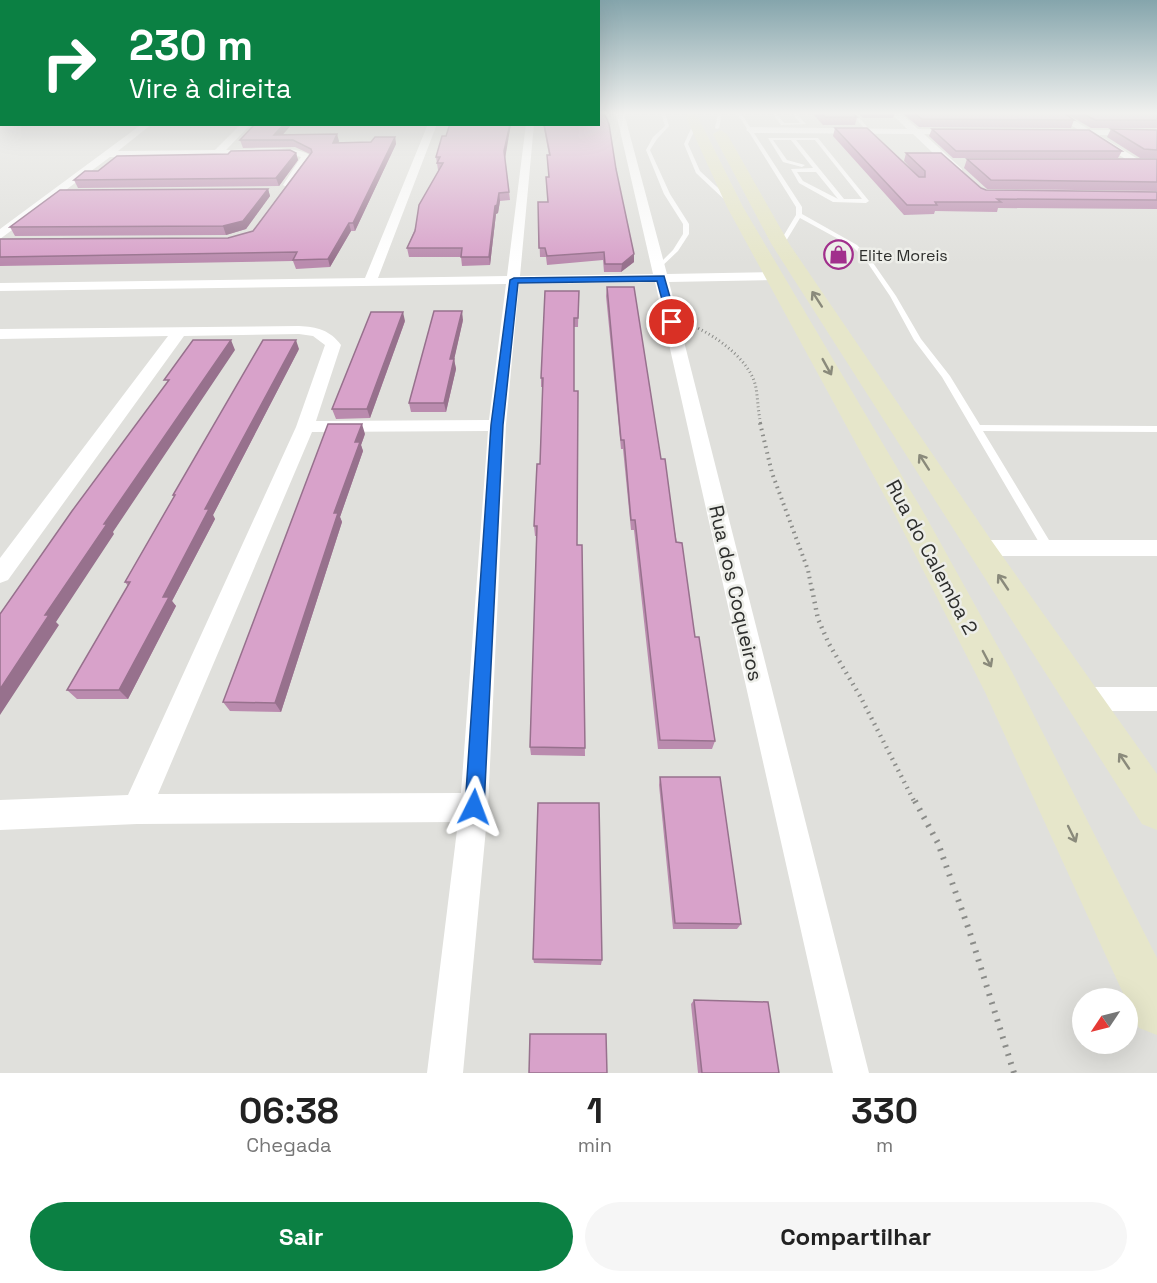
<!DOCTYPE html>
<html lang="pt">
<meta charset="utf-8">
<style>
body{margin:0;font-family:"Space Grotesk",sans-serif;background:#f6f6f6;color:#222;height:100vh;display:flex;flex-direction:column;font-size:22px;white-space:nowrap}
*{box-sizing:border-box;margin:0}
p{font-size:20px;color:#767676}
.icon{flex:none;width:33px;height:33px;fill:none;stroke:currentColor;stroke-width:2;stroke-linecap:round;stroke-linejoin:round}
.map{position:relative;height:1073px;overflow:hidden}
.drawer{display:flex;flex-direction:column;background:#fff;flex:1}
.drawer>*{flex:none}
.banner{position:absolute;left:0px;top:0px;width:600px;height:126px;box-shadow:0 6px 24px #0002;background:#0b8043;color:#fff;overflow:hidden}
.needle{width:39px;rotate:235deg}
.buttons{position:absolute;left:1072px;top:988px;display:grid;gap:12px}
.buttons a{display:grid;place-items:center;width:66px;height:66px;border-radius:50%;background:#fff;box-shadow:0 6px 24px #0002;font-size:30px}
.pin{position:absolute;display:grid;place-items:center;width:51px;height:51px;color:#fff;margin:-26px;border:3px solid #fff;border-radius:50%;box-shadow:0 2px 6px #0007}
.me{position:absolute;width:66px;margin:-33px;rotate:3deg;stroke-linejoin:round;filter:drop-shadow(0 0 4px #0008)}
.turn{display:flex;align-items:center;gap:21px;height:126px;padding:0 30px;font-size:27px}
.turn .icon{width:78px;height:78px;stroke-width:2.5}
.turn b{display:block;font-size:42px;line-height:51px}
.eta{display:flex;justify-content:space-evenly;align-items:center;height:102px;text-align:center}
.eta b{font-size:36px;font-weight:800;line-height:42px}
.primary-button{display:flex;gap:12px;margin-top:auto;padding:12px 30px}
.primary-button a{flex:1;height:69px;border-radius:36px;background:#0b8043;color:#fff;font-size:24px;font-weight:800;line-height:69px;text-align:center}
.primary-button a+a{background:#f6f6f6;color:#222}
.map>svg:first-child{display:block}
</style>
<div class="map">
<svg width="1157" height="1073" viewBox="0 0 1157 1073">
<rect width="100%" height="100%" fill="#e0e0dc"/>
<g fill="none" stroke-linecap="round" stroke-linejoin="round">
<path stroke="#8b8c89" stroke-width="3" stroke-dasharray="1 3" stroke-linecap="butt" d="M691 325C715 335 751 360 756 388 758 400 758 412 761 425"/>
<path stroke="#8b8c89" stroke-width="4" stroke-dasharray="1.5 4.5" stroke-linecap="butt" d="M760 423 772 473 808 570 812 591"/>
<path stroke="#8b8c89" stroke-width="4.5" stroke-dasharray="1.5 5" stroke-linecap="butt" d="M812 589 818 619 829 644 860 696 915 803"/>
<path stroke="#8b8c89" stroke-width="6" stroke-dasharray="2 7" stroke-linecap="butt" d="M915 801 938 843 969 930 1014 1073"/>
<g fill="#fff" fill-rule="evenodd">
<path d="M661 113H665L669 126 657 139 650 150 670 194 689 224V234L678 251 658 270 655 268 673 250 683 234V224L664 194 646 150 653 137 665 126Z"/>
<path d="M718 113H722L719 128 717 129 715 128Z"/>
<path d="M737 113H741L802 207V214L857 245 869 257 896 296 921 339 950 376 980 425 1157 426V432L983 431 1052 545 1053 548 1052 551H1044L942 377 914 340 890 296 865 259 853 247 800 218 783 246H779L778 245 796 215V207Z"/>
<path d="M772 113H776L784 123H800L792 113H796L806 124 781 125Z"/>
<path d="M851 113H855L877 138H873Z"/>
<path d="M693 124 697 125 688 144 700 171 732 201V203H728L696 173 684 144Z"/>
<path d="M768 138H818L869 201 866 203 833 202 799 183 791 169 813 168 791 140H773L787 160 805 165 802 167 783 162ZM796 140H815L862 199H844ZM797 172H816L838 199 803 181Z"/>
</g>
<g fill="#fff" fill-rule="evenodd">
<path d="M616 113H624L667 274 776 272 783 276 776 280 669 282 869 1073H833L655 282 519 284 506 425 488 807 463 1073H427L458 822 137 824 0 830V800L128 795 296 427 325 345 313 336 299 334 184 336 8 580 0 583V558L168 336 0 339V329L299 326C317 327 330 330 341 345L316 421 489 420 506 284 0 291V283L365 278 428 124H437L378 278 507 276 526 124H534L520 276 653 274ZM488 431 461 793 158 794 312 432Z"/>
<path d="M891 113H900L918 129 962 130 964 132 959 135 924 134 962 169V173H954L913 134 750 133 746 130 750 127 907 129Z"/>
<path d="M1053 113H1062L1090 130H1157V136L1099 135 1157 171V178L1086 135 1062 134V130L1077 129Z"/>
<path d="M142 124H152L118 151 215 150 241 124H251L226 150C244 150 302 143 312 158L292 187 288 188 283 185 301 157 294 155 110 157 0 239V229Z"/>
<path d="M980 540H1157V556H980L972 554 969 548 972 542Z"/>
<path d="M1082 687H1157V711H1082L1073 707 1069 699 1073 691Z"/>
</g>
<g fill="#e6e6ca" fill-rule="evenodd">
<path d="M684 113H696L743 207 925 515 1012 672 1157 958V1035L1139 1028 985 692 895 515 727 207Z"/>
<path d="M720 130 727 134 790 245 991 540 1157 774V830L1142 824 772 245 713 134Z"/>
</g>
</g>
<g fill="#ba8bae">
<path d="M812 113H854V114L857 117 855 125H823Z"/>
<path d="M858 113H895L893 118H863Z"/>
<path d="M902 113H1064L1074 120 1071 128 919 127Z"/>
<path d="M1065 113H1157V128H1091Z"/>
<path d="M255 124H292L283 134 339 141 338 143 371 142 395 137 396 144 355 231H351L330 267 296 269 293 261 0 266V239L228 238 253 231 310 154 295 147 243 148 240 140Z"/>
<path d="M543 124H598L616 169 634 254V262L621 272H604L603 260 547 265 546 257H540L538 202H548L546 177H549L547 155H549Z"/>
<path d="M835 128 914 172 904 161 906 153 981 188 986 190 1157 192V209L998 208 997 212 935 211 934 214 904 215 833 136Z"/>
<path d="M932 129 1122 151 1118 158H953L929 136Z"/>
<path d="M1111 129 1157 130V158H1140L1107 137Z"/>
<path d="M446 136 505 157 510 200 500 201 498 213 496 214 490 265 462 266 461 257H409L407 248 439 170H438L436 157Z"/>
<path d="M296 153 298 160 279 186 78 188 74 180 98 171Z"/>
<path d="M967 159H1157V191L987 189 964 168Z"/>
<path d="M268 189 270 196 246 229 226 235 15 236 10 227Z"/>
<path d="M607 287 661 459 715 741 712 749H658L634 530H631L623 449H621L606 296Z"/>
<path d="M579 291 578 327H574V391L577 545H582L585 756 531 755 530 747 537 536H535L534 526 540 464 543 387H541V378Z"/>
<path d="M463 320 454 359 456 369 446 412H411L409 403Z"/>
<path d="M405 321 370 418 336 419 332 409Z"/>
<path d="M299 349 213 515 215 519 172 601 176 606 128 699H77L67 690 128 586 125 582 174 497 173 495Z"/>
<path d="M365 434 361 445 363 451 340 517 342 522 281 712 230 711 223 702Z"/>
<path d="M660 777 741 924 737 929H673L659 785Z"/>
<path d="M533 959 602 960 601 965 534 963Z"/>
<path d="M694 1000 779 1073H698L691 1004Z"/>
</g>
<g fill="#97718d">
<path d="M284 124H292L278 140 274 135Z"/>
<path d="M510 124H511L505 159 504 151Z"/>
<path d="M337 134 339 141 335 150 333 143Z"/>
<path d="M395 137 396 144 355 231 353 223Z"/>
<path d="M296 153 298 160 279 186 276 178Z"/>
<path d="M268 189 270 196 246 229 226 235 223 226Z"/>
<path d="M499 193 500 201 498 213 496 214 490 265 489 257 495 206Z"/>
<path d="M349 223 351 231 330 267 328 259Z"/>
<path d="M634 254V262L621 272 622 264Z"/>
<path d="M462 311 463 320 452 369 450 359Z"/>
<path d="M403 312 405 321 370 418 367 409Z"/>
<path d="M231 340 235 350 113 532 114 534 56 622 59 625 0 715V689L45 615 104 524Z"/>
<path d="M296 340 299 349 213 515 215 519 172 601 176 606 128 699 119 690 163 597 205 509Z"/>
<path d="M454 359 456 369 446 412 444 403Z"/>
<path d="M362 424 365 434 361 445 363 451 340 517 342 522 281 712 275 703 355 442Z"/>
</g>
<g fill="#d8a2ca" stroke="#97718d" stroke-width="1.5">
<path d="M598 113H604L609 124 616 169 634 254 622 264H605L604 252 547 256 545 248H539L538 202H548L546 177H549L547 155H550L544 124H598Z"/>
<path d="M821 113H853L857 117H825Z"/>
<path d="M914 113H1064L1074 120 922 119Z"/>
<path d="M1082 113H1157V120H1095Z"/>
<path d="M255 124H284L274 135 337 134 333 143 371 142 375 137H395L353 223H349L328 259 293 260 297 252 0 257V239L228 238 253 231 312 152 311 149 293 140H240Z"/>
<path d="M450 124H510L504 151 509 192 499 193 497 205 495 206 489 257H461L462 248H407L415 231 419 205 443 163H437L440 157H436L442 136H446Z"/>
<path d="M835 128H867L919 177H925V171L906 153H941L981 188 986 190 1157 192V200L997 199 1001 202H935L937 205H907Z"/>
<path d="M932 129 1089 130 1122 151H956Z"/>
<path d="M1111 129 1157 130V150L1144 149Z"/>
<path d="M290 150 296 153 276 178 74 180 85 171H98L117 156 228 154 231 151Z"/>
<path d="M967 159H1157V182L991 180Z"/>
<path d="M268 189 243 221 223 226 10 227 60 190Z"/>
<path d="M607 287H634L661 459H665L676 542 682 543 695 637H699L715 741 660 740 635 520H631L624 440H621Z"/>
<path d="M545 291H579L578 318H574V391H578L577 545H582L585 748 530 747 537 526H534L537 464H540L543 378H541Z"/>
<path d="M434 311H462L450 359H454L444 403H409Z"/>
<path d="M371 312H403L367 409H332Z"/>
<path d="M193 340H231L104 524H107L45 615H49L0 689V614L72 511 169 380H164Z"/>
<path d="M263 340H296L205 509H209L163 597H169L119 690H67L130 582H125L175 495H173Z"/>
<path d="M328 424H362L355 442H360L334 513H338L275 703 223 702Z"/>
<path d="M660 777H720L741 924 675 923Z"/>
<path d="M538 803H599L602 960 533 959Z"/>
<path d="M694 1000 768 1002 779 1073H702Z"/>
<path d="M530 1034H606L607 1073H529Z"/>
</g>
<defs><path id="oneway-shaft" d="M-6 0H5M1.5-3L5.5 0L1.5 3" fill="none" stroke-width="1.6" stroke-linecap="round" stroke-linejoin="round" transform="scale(1.5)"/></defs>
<g stroke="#8a8a7b">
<use href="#oneway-shaft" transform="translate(817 299) rotate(-123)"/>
<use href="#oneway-shaft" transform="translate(827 367) rotate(61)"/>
<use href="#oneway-shaft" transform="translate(924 462) rotate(-123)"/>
<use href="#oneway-shaft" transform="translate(1003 582) rotate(-124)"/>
<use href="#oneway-shaft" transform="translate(987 659) rotate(62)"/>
<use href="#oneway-shaft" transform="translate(1124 761) rotate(-124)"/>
<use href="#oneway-shaft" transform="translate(1072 834) rotate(64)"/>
</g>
<linearGradient id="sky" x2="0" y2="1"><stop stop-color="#85a5ac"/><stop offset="0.43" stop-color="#f1f1ef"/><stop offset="1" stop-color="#f1f1ef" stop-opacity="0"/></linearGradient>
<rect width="1157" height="263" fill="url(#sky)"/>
<path fill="#1a73e8" stroke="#114b97" stroke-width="1.5" d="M664 276 677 322 672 325 668 322 657 281 518 283 503 425 484 807 481 814 474 817 467 814 465 807 491 425 510 280 514 278Z"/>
<defs>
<symbol id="shop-ring" viewBox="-11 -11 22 22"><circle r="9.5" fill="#edeee9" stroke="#a12f8c" stroke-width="1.5"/><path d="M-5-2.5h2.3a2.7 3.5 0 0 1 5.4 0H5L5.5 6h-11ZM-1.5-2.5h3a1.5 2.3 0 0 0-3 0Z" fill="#a12f8c"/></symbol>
</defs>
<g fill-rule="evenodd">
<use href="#shop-ring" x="822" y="238" width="33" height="33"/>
</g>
<g text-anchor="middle" stroke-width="5" stroke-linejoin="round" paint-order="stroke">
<g font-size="16" fill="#2d2e2c" stroke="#edeee9" text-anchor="start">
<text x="859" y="261">Elite Moreis</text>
</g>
<g font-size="20" fill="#2d2e2c" stroke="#edeee9">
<text transform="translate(932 557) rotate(62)" y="7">Rua do Calemba 2</text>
<text transform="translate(736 593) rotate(77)" y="7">Rua dos Coqueiros</text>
</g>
</g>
</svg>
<div class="buttons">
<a><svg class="needle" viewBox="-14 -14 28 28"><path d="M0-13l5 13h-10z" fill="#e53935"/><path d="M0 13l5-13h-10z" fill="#767676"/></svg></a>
</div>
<div class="pin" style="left:672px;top:322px;background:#d93025"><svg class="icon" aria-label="arrive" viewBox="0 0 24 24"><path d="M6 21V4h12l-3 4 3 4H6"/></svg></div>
<svg class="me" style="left:474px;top:807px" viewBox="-20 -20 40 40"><path d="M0-17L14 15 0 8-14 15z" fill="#1a73e8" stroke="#fff" stroke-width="4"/></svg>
<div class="banner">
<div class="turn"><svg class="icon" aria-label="right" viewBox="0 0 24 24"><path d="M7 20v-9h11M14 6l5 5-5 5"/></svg><div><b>230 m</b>Vire à direita</div></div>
</div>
</div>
<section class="drawer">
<div class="eta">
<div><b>06:38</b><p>Chegada</p></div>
<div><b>1</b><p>min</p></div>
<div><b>330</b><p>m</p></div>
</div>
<div class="primary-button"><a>Sair</a><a>Compartilhar</a></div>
</section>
